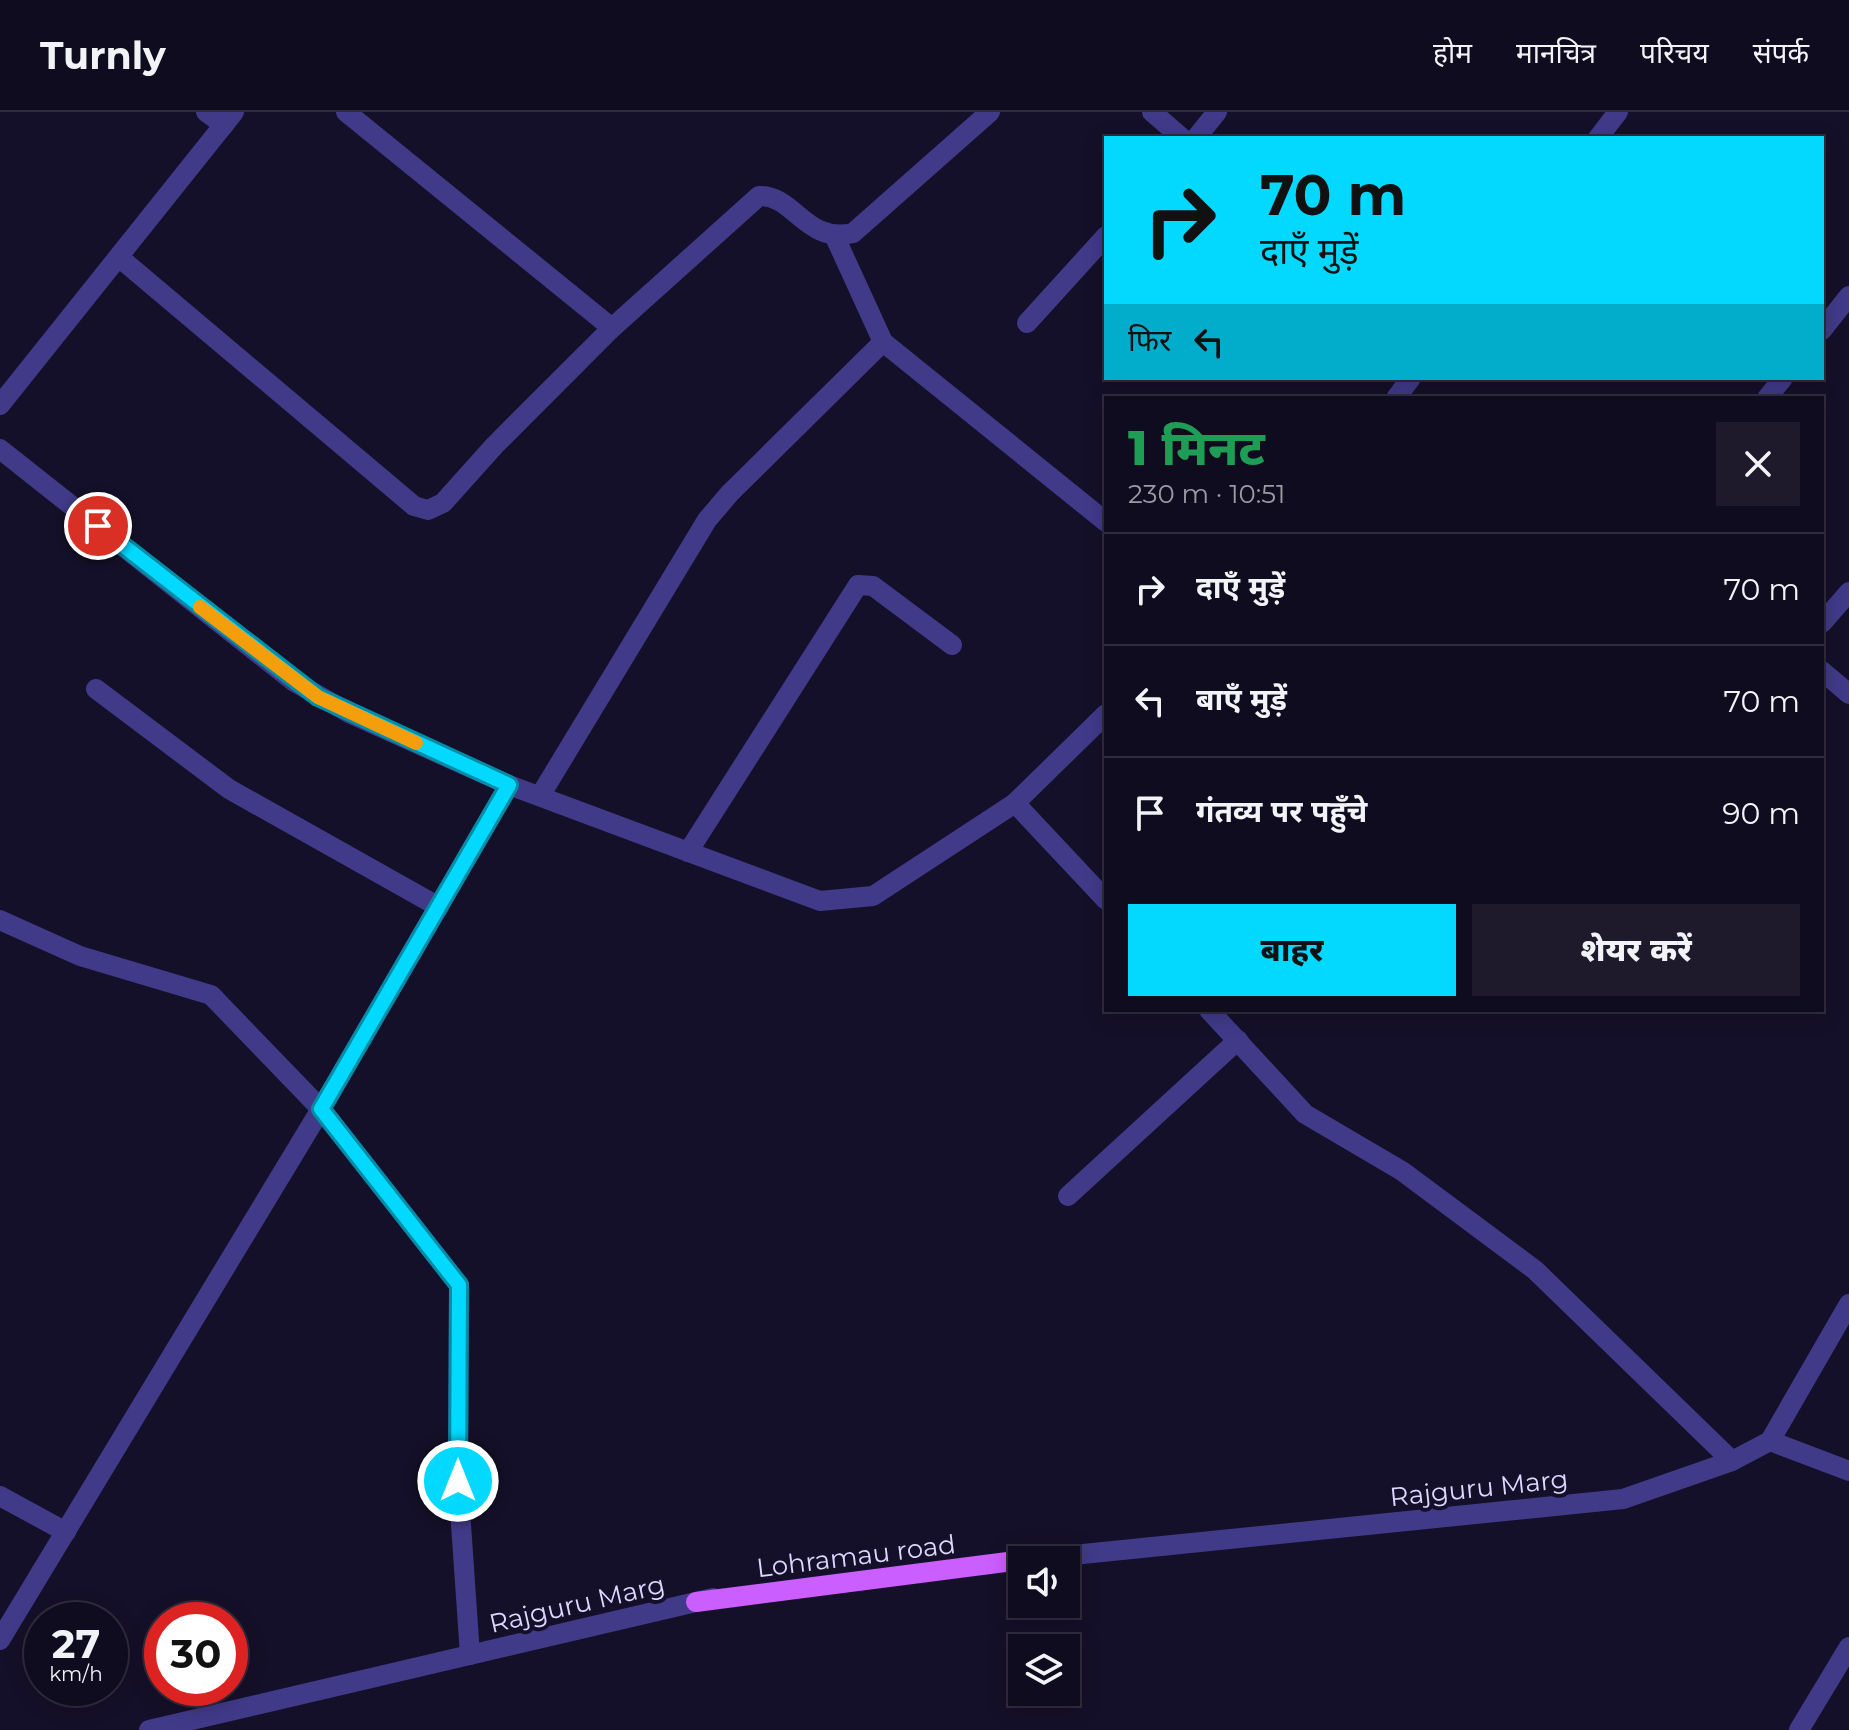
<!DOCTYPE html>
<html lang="hi">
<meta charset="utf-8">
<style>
body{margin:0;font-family:Montserrat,"Noto Sans Devanagari",sans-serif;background:#1e1a2c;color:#f1f3f6;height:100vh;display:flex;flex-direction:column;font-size:30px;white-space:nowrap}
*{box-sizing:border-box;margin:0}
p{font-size:26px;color:#9c9ba4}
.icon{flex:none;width:44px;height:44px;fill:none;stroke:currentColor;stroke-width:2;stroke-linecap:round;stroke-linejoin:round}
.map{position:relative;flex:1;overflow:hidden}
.side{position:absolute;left:1104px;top:284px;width:720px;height:616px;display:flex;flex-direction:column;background:#100c1f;border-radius:0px;box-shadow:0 4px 20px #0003,0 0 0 2px #302c3d}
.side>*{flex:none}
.top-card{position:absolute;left:1104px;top:24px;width:720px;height:244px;border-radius:0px;box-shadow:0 4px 20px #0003,0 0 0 2px #302c3d;background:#03d9ff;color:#111;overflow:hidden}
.tools{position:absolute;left:1008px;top:1434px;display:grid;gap:16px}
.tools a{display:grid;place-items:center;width:72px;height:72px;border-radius:0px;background:#100c1f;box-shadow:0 4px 20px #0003,0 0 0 2px #302c3d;font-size:40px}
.speed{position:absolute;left:24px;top:1490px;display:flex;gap:16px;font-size:40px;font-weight:700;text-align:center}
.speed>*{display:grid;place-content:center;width:104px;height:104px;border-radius:50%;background:#100c1f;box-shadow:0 4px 20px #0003,0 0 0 2px #302c3d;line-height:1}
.speed small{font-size:20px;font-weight:400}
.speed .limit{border:12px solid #d22;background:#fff;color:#111}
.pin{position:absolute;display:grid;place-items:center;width:68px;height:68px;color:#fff;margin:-34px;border:4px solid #fff;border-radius:50%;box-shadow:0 2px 8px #0007}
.me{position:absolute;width:88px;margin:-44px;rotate:0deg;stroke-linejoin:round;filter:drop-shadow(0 0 6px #0008)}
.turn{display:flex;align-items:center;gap:28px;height:168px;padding:0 24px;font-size:36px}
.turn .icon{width:104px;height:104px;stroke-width:2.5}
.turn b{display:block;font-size:56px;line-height:68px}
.then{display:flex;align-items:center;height:76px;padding:0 24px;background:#0003;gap:16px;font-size:30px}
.round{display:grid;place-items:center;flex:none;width:84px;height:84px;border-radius:0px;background:#1e1a2c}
.overview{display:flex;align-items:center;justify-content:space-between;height:136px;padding:0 24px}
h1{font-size:48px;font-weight:800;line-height:60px;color:#1e9e55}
.action{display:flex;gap:16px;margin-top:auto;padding:16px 24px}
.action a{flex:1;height:92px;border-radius:0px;background:#03d9ff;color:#111;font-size:32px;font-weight:800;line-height:92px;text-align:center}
.action a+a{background:#1e1a2c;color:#f1f3f6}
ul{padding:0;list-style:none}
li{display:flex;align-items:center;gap:24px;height:112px;padding:0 24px;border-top:2px solid #302c3d}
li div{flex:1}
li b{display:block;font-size:30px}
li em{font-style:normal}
header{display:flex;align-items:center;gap:48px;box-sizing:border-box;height:112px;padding:0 40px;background:#100c1f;border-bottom:2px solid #302c3d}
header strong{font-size:38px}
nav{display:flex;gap:44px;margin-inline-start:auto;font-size:28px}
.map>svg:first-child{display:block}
</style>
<header>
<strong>Turnly</strong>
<nav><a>होम</a><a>मानचित्र</a><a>परिचय</a><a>संपर्क</a></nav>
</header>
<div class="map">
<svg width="1849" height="1618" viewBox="0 0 1849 1618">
<rect width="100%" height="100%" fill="#151029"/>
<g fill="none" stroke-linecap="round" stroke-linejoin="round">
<g stroke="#413a89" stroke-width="20">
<path d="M206 0 224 13"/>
<path d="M346 0 612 216"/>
<path d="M1152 0 1182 26"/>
<path d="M1196 26 1217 0"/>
<path d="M1598 26 1618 0"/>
<path d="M120 146 414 394 428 398 443 391 495 333 612 216 759 84C795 83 805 132 853 121L990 0"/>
<path d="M1027 211 1106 124"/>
<path d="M1822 218 1849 184"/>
<path d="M883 230 1106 410"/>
<path d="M1396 286 1411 266"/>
<path d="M1767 286 1783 266"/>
<path d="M0 293 234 0"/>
<path d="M0 337 293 569 351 602 509 673"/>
<path d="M1822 511 1849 480"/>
<path d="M1822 559 1849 582"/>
<path d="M96 577 229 677 439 795"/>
<path d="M1106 602 1015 691 1106 788"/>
<path d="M540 684 707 408 730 381 883 230 835 125"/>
<path d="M688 740 858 473 873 474 952 533"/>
<path d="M0 808 80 844 211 883 321 997 459 1173 458 1369 470 1543"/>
<path d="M1209 898 1305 1002 1402 1059 1535 1158 1732 1349"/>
<path d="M1068 1084 1238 928"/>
<path d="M1770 1329 1849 1359"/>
<path d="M0 1384 66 1420"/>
<path d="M1024 1448 1623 1387 1732 1349 1770 1329 1849 1192"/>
<path d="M0 1528 321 997 509 673 820 789 873 784 1015 691"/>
<path d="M149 1618 713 1486"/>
<path d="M1799 1618 1849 1535"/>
</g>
<path stroke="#cb5eff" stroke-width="20" d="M696 1490 1022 1448"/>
</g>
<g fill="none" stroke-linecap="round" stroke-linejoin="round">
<defs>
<path id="route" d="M98 414 318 585 509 673 321 997 459 1173 458 1369"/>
</defs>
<use href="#route" stroke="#028da6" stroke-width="20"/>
<use href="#route" stroke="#03d9ff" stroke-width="14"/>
<path stroke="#f59e0b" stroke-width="14" d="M200 495 318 585 416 631"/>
</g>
<g text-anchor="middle" stroke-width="8" stroke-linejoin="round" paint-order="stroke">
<g font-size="26" fill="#ded7ff" stroke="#151029">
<text transform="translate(1479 1376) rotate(-6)" y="9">Rajguru Marg</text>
<text transform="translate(856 1444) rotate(-7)" y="9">Lohramau road</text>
<text transform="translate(577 1492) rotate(-13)" y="9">Rajguru Marg</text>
</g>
</g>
</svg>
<div class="tools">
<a><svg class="icon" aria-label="sound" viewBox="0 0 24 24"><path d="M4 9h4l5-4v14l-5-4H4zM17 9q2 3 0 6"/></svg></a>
<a><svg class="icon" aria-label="layers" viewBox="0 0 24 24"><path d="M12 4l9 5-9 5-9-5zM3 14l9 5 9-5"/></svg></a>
</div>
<div class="speed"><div>27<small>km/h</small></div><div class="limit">30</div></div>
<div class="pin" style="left:98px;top:414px;background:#d93025"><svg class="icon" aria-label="arrive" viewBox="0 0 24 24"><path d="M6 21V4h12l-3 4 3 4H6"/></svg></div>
<svg class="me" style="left:458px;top:1369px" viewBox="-20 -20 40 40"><circle r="17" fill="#03d9ff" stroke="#fff" stroke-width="3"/><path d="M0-11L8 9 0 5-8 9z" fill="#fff"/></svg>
<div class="top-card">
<div class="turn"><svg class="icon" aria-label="right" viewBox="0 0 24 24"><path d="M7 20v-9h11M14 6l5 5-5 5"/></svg><div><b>70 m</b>दाएँ मुड़ें</div></div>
<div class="then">फिर<svg class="icon" aria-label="left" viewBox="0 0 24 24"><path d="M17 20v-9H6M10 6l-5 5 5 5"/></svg></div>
</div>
<section class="side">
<div class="overview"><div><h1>1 मिनट</h1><p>230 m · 10:51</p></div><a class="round"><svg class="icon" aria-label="close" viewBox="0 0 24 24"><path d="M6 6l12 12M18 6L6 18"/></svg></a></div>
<ul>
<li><svg class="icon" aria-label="right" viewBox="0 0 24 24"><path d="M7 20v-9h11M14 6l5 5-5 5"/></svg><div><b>दाएँ मुड़ें</b></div><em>70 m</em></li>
<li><svg class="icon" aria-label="left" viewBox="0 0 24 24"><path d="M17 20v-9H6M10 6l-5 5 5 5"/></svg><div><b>बाएँ मुड़ें</b></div><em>70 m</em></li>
<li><svg class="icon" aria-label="arrive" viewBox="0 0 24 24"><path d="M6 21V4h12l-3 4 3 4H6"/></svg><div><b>गंतव्य पर पहुँचे</b></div><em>90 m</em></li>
</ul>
<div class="action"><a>बाहर</a><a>शेयर करें</a></div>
</section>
</div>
